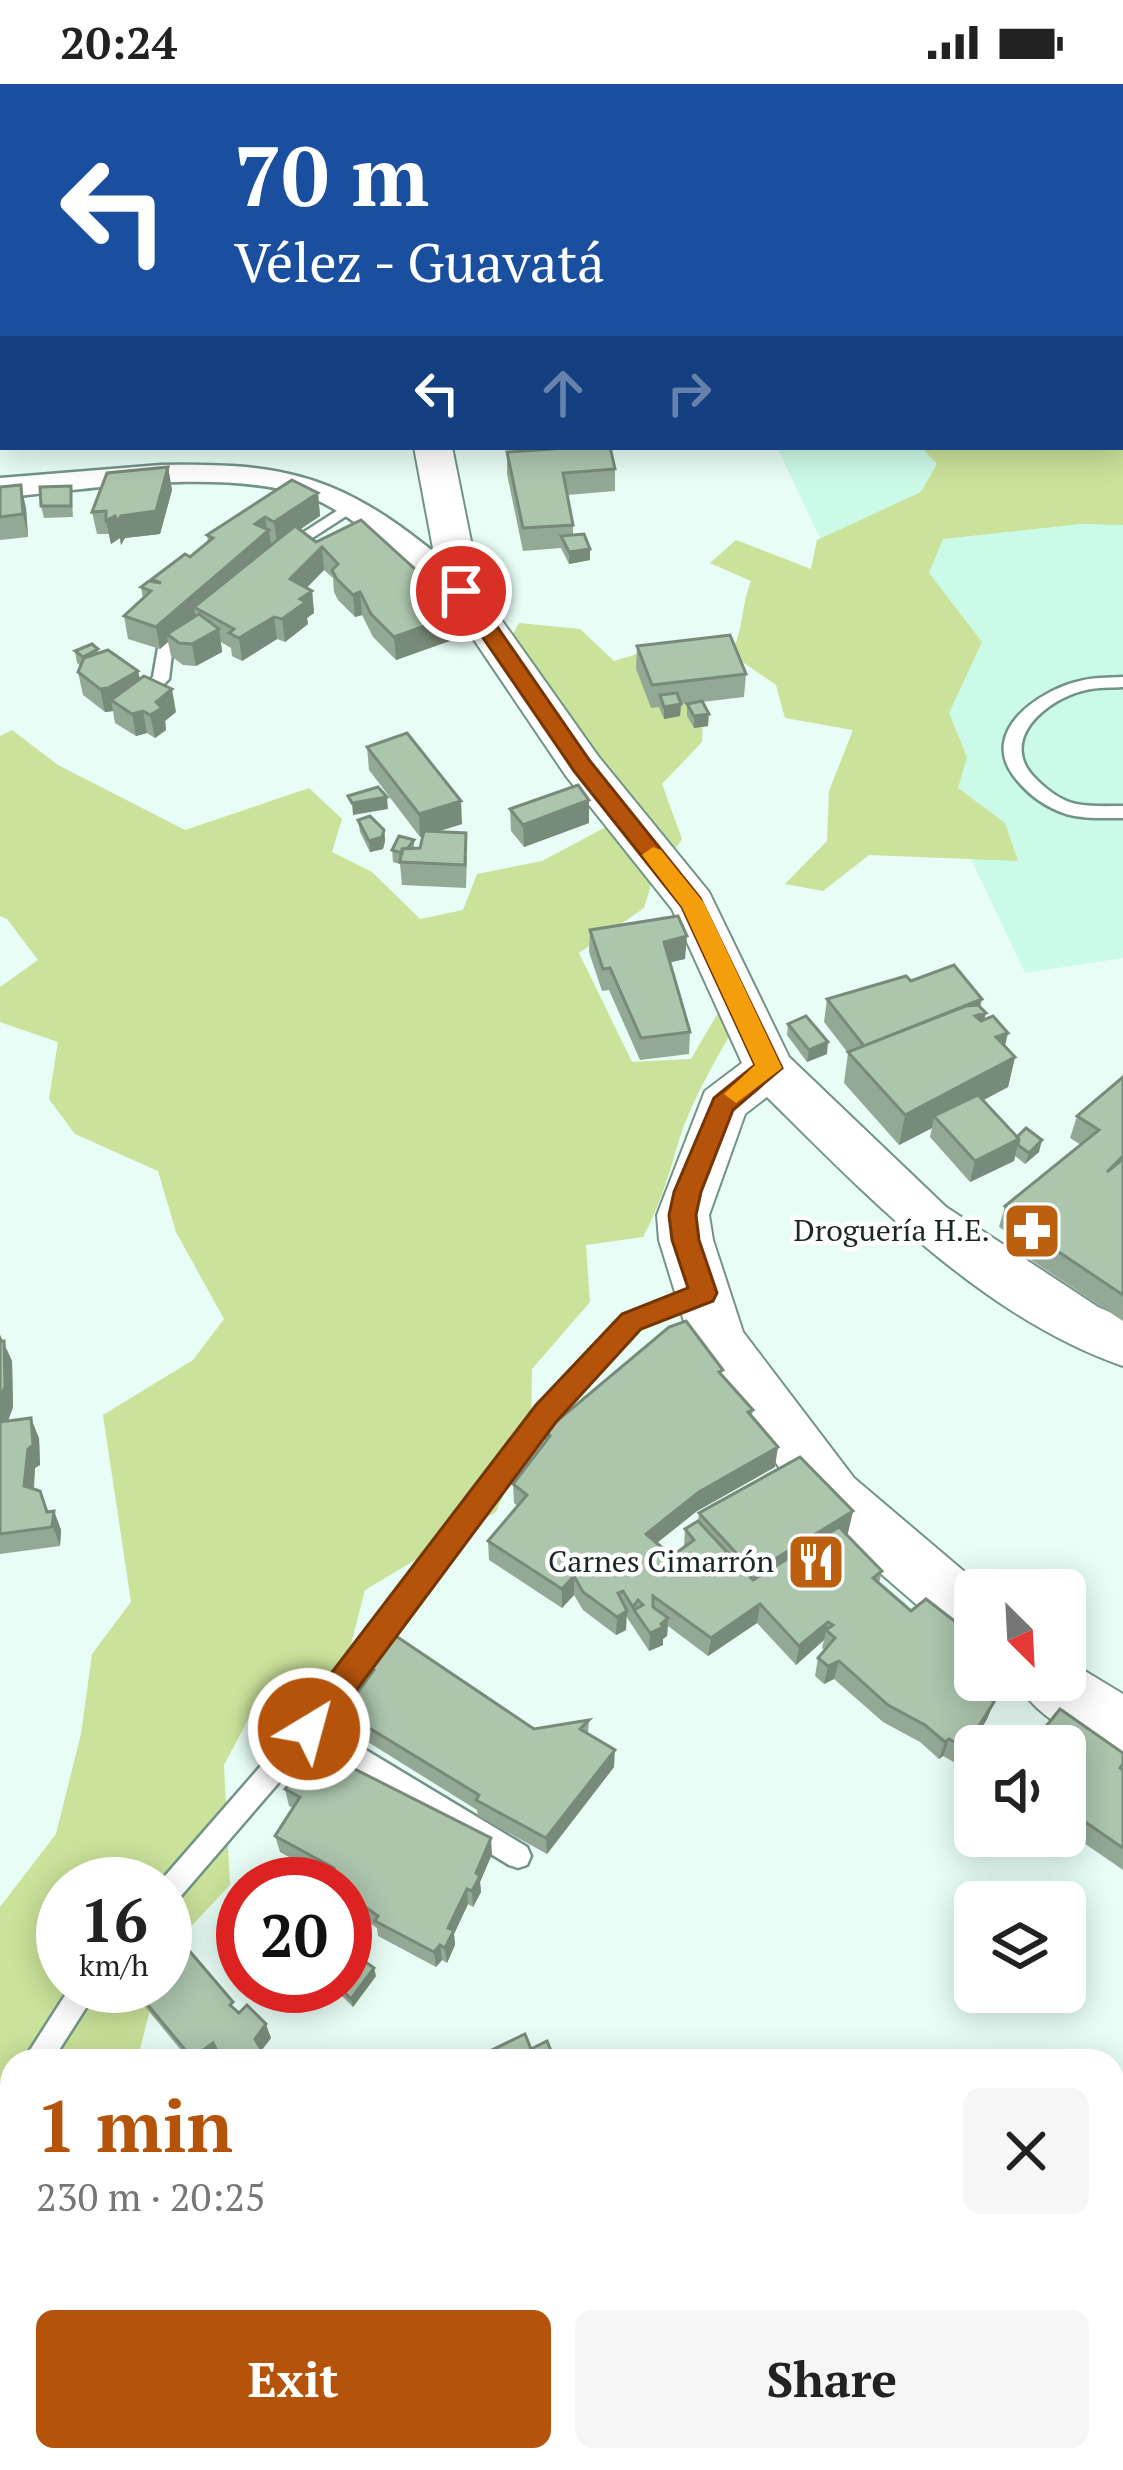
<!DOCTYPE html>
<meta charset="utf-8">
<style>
body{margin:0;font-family:"PT Serif",serif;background:#f6f6f6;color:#222;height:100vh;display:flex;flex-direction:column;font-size:45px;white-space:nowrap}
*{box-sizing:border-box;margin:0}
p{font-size:39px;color:#767676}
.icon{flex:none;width:66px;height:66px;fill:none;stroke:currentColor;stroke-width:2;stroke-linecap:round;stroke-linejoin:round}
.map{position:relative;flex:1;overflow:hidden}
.sheet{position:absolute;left:0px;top:1965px;width:1125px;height:423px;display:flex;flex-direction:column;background:#fff;border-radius:36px 36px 0 0;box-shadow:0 6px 30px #0003}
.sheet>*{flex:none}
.top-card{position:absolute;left:0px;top:0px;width:1125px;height:366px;box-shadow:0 6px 30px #0003;background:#1a4fa0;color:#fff;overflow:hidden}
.needle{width:78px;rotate:156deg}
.tools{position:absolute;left:954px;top:1485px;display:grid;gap:24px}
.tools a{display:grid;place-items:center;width:132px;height:132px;border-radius:18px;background:#fff;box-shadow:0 6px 30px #0003;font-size:60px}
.speed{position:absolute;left:36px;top:1773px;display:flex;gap:24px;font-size:60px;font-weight:700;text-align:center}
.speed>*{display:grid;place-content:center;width:156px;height:156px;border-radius:50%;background:#fff;box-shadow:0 6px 30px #0003;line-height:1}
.speed small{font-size:30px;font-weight:400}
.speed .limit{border:18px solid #d22;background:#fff;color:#111}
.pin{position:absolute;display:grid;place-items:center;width:102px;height:102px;color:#fff;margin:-51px;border:6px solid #fff;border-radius:50%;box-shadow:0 3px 12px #0007}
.me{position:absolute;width:132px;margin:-66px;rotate:37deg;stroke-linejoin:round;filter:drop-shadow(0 0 9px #0008)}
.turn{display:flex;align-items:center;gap:42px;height:252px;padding:0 36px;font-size:54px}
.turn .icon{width:156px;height:156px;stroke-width:2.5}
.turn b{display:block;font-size:84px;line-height:102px}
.lanes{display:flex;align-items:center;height:114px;padding:0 36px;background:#0003;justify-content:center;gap:60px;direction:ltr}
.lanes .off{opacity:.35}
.round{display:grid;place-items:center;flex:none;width:126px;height:126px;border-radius:18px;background:#f6f6f6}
.head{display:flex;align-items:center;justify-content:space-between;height:204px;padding:0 36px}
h1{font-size:72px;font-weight:800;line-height:90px;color:#b45309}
.primary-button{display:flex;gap:24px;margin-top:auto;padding:24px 36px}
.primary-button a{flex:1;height:138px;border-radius:18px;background:#b45309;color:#fff;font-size:48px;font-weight:800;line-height:138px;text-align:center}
.primary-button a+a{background:#f6f6f6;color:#222}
.status{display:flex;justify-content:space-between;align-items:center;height:84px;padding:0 60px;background:#fff;direction:ltr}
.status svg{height:33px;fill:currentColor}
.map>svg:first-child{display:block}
</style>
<div class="status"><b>20:24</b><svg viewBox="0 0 49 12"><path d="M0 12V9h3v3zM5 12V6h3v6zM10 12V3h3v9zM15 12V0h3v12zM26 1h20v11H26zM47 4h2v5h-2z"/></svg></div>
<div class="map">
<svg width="1123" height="2386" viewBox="0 0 1123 2386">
<rect width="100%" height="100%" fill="#e7fdf5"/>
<path fill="#ccfae8" d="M1123 41V874L1025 889 777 363H1122Z"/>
<g fill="#cae29a">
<path d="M1123 241V441L1081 440 943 455 929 489 982 558 949 629 967 673 958 704 1005 739 1018 777 869 771 823 807 785 800 827 757 829 707 853 646 785 634 776 601 731 570C744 545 741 522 751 497L710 479 736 456 811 485 817 456 921 408 937 380 921 363H1122Z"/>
<path d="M519 539 580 545 614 577 650 566 704 615 702 658 662 700 682 755 651 801 644 824 579 869 632 978 691 975 718 929 731 949C712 982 692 1017 680 1053 669 1089 661 1120 643 1153L586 1161 590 1218 532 1285 531 1346 496 1428 365 1506 341 1599 259 1615 224 1681 230 1801 168 1867 165 1876V1800H63V1902H156L137 1977H12V2228L0 2273V1823L56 1750 81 1650 92 1570 131 1518 103 1331 193 1276 224 1235 176 1148 158 1087 75 1050 49 1015 58 958 0 938V903L38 876 7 835 0 832V652L12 646 58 681 185 746 309 704 342 735 332 768 372 788 420 835 463 826 477 790 542 777 608 742 507 561Z"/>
</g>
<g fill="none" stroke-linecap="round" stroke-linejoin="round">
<defs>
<g id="service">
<rect x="1122" y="166" width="1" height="8"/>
<path d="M349 419 357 424 354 427 289 469H279L276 466Z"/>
<path d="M191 539 199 544 172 570 169 595 144 620H132V612L153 593 158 564Z"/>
<path d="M1123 593V603C1111 604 1098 603 1086 606 1045 615 996 658 1037 696 1047 706 1062 717 1076 720 1091 723 1108 722 1123 722V734C1104 734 1084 735 1066 730 1045 723 1026 709 1013 691 981 647 1038 608 1076 598 1091 593 1107 594 1123 593Z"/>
<path d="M703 1201 710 1203 714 1209 710 1215 640 1243 554 1336 326 1642 527 1763 531 1772 527 1781 518 1784 509 1781 312 1660 174 1820 165 1824V1800H158L300 1637 538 1322 624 1231Z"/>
<path d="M71 1902H100L52 1977H23Z"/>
<path d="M12 1999V2037L0 2045V2007Z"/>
</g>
<path id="minor" d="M161 381C272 379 332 388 421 458 440 473 464 488 478 507L473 514H449C409 482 369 443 323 419 243 380 88 405 0 414V394Z"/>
<g id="tertiary">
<path d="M414 363H452L481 507 598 672 709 808 789 973 946 1123 1098 1223 1123 1234V1282C985 1235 868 1113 767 1013L745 1030 709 1131 713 1156 743 1248 854 1394 986 1506H975V1561L954 1553 812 1430 690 1257 659 1156 657 1131 705 1007 742 979 672 825 566 692 441 507Z"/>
<path d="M1065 1575 1123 1610V1673C1086 1659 1032 1632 1016 1596H1065Z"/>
</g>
</defs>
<use href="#service" stroke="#729487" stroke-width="5"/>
<use href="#minor" stroke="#729487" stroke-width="5"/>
<use href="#tertiary" stroke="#729487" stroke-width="4"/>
<use href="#service" fill="#fff" fill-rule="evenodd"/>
<use href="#minor" fill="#fff" fill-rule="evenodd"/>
<use href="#tertiary" fill="#fff" fill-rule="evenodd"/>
</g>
<g fill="#94a995">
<path d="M529 0H573L570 3 529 2Z"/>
<path d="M507 368 615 385V407L567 411 573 441V451L590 465V476L569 480 561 464 523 467 507 390Z"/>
<path d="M168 383 172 406 160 450 125 454 121 461 120 454 111 460 109 450H97L92 428Z"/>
<path d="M71 402 73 433 44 434 41 422Z"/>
<path d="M0 403 26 424 28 453 0 456Z"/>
<path d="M318 409 320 432 299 446 316 458 428 504 456 531 458 554 396 576 373 553 362 531 355 533 338 516 334 508 333 494 324 486 306 504 312 507 314 529 307 534 308 540 285 558 277 555 242 577 232 572 231 564 221 558 222 568 196 582 183 581 171 572 168 558 160 565 128 555 124 532 143 515 141 503 153 497 152 495 190 473 208 458 207 451Z"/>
<path d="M637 562 746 590 744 613 702 618 708 642 694 644 687 632V620L694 619 681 620 680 632 664 635 659 623 651 624 636 585Z"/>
<path d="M98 565V569L138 587 140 595 176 628 165 637 166 646 155 654 147 649 136 652 115 639 113 627 105 628 83 611 78 588 81 582 77 579 75 567Z"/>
<path d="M367 663 462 740 436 748 467 772 466 804 402 801 400 780 393 778 392 766 414 756V764H420L423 752 420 753 369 686Z"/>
<path d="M510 725 589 739 524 763 511 747Z"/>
<path d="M358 736 384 746 385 757 383 765 370 768 360 748Z"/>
<path d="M590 846 685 875 670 878 690 948 689 970 640 976 609 906 602 907 589 868Z"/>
<path d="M911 897 980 923 984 936 1015 973 1008 1003 983 1016 1017 1053 1039 1068 1025 1080 1015 1072 1014 1077 970 1098 930 1053 932 1044 899 1061 844 999 848 969 824 938 827 915Z"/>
<path d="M788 940 827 970 807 978 787 951Z"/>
<path d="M1123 993V1237L1031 1176 1034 1166 999 1143 1005 1122 1081 1061 1070 1054 1077 1032Z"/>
<path d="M0 1251 12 1277 13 1323 8 1337 39 1354 40 1381 35 1384 34 1405 48 1428 54 1427 61 1446 60 1462 0 1470Z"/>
<path d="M723 1292 753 1326 752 1332 775 1383 697 1427 657 1459 672 1472 684 1463 685 1445 698 1437 699 1429 853 1427 847 1452 882 1487 879 1499 991 1611 990 1615 994 1618 987 1635 959 1681 943 1672 939 1675 920 1658 883 1638 834 1595 824 1600 815 1592 818 1574 825 1566 822 1564 824 1556 796 1581 757 1539 708 1572 668 1542 667 1552 663 1555V1561L649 1567 626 1532V1546L616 1551 583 1526 574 1511 562 1524 489 1476 488 1457 518 1422 514 1419 513 1400 545 1358V1347Z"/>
<path d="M360 1575 534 1645 589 1636 588 1650 614 1683 547 1770 478 1732 477 1726 347 1645 343 1628 367 1595 363 1593Z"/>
<path d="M1065 1662 1123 1669V1786L1065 1746Z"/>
<path d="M307 1701 492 1770 480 1798 481 1808 473 1823 468 1820 454 1850 455 1861 447 1879 442 1876 436 1883 378 1852 377 1844 345 1822V1800H327L328 1795 280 1768 275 1752 293 1724 289 1722 285 1705Z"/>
<path d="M376 1892 353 1923 332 1902H345Z"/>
<path d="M128 1902H165L236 1926 271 1954 262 1966 268 1977H221L219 1973 213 1977H190Z"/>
</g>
<g fill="#788a79">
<path d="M168 383 172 406 160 450 125 454 121 461 120 454 111 460 106 437 115 432H121Z"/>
<path d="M21 401 26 424 28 453 23 430Z"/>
<path d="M318 409 320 432 277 461 274 438Z"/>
<path d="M265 433 267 448 269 446 272 468 194 523 196 534 167 550 168 558 160 565 156 543 255 440Z"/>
<path d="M322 463 324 486 293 518 290 495Z"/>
<path d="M590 465V476L569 480V468Z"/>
<path d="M312 507 314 529 307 534 308 540 285 558 282 535 300 515Z"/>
<path d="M360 508 362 531 355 533 353 511Z"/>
<path d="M456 531 458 554 396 576 394 553Z"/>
<path d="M274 533 277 555 242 577 239 554Z"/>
<path d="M219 545 222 568 196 582 192 560Z"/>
<path d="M138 587 143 610 111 616 113 627 105 628 100 605Z"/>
<path d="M172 605 176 628 165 637 166 646 155 654 150 631 156 618Z"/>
<path d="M681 620 680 632 664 635V623Z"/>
<path d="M143 627 147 649 136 652 132 630Z"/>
<path d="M709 630 708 642 694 644V632Z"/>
<path d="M387 713 388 725 353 731 352 719Z"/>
<path d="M589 716V739L524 763 523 741Z"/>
<path d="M461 717 462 740 420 753 419 730Z"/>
<path d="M384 746 385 757 383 765 370 768 369 757Z"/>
<path d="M687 852 685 875 663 880 664 858Z"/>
<path d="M982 915 978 931 986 929 978 959 962 949 860 984 864 962Z"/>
<path d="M1008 949 1001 980 996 953Z"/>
<path d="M828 958 827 970 807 978 809 966Z"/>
<path d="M1015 973 1008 1003 941 1039 934 1032 932 1044 899 1061 905 1031Z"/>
<path d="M1019 1055 1014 1077 970 1098 975 1077Z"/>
<path d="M1042 1056 1039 1068 1025 1080 1029 1069Z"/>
<path d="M0 1251 12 1277 13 1323 5 1345 0 1346Z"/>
<path d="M31 1334 39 1354 40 1381 35 1384 32 1421 24 1402Z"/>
<path d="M778 1363 775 1383 697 1427 644 1469 646 1450 699 1408Z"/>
<path d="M40 1407 53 1441 54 1427 61 1446 60 1462Z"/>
<path d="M853 1427 847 1453 750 1514 754 1488Z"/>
<path d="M574 1492V1511L562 1524V1505Z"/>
<path d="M760 1520 757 1539 708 1572 711 1554Z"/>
<path d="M627 1527 626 1546 616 1551 617 1533Z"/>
<path d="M668 1534 667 1552 663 1555V1561L649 1567 650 1549Z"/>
<path d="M828 1538 824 1556 796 1581 799 1562Z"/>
<path d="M839 1577 834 1595 824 1600 828 1582Z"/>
<path d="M994 1618 987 1635 959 1681 965 1664Z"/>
<path d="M949 1655 943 1672 939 1675 945 1658Z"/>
<path d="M615 1666 614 1683 547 1770 546 1754Z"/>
<path d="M491 1754 492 1770 480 1798 481 1808 473 1823 472 1807 476 1789Z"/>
<path d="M467 1805 468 1820 454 1850 455 1861 447 1879 445 1864 448 1844Z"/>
<path d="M440 1861 442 1876 436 1883 434 1868Z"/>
<path d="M374 1884 376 1892 353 1923 351 1915Z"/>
<path d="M266 1940 271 1954 260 1968 255 1955Z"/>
<path d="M213 1959 219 1973 213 1977H193L192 1974Z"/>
<path d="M197 2376H206L203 2386H195Z"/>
</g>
<g fill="#acc5ad" stroke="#788a79" stroke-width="3">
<path d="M581 363H610L615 385 563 389 573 441 523 444 507 368Z"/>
<path d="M168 383 156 427 121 432 117 438 115 432 106 437V427L92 428 107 389Z"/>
<path d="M292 396 318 409 274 438 265 433 255 440 269 446 156 543 124 532 151 507 141 503 149 497 161 499 152 495 185 470 190 473 213 454 207 451Z"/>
<path d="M21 401 23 430 0 433V403Z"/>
<path d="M71 402V422H41L40 403Z"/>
<path d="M361 436 427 496 428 504 456 531 394 553 371 530 360 508 353 511 336 494 332 486 338 480 322 463 290 495 312 507 300 515 306 518 282 535 274 533 239 554 229 549 234 545 194 523 295 442 316 458Z"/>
<path d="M584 450 590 465 569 468 561 452Z"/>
<path d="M199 530 219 545 192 560 179 559 167 550Z"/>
<path d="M730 551 746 590 652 601 637 562Z"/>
<path d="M92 560 98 565 83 573 75 567Z"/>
<path d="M108 566 138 587 108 604 100 605 78 588 84 574Z"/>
<path d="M144 592 172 605 156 618 162 624 150 631 143 627 132 630 111 616Z"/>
<path d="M677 609 681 620 664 623 660 611Z"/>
<path d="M702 617 709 630 694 632 687 620Z"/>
<path d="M407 649 461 717 419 730 367 663Z"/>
<path d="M578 701 589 716 523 741 510 725Z"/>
<path d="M378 703 387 713 352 719 348 712Z"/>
<path d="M370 732 384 746 382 753 369 757 358 736Z"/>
<path d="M424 747 466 749 465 781 400 778 402 765 420 764Z"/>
<path d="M399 752 414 756 408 764 402 765V769L392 766Z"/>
<path d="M678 832 687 852 664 858 690 948 641 954 610 884 603 885 590 846Z"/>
<path d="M954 881 982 915 864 962 827 915 906 892 911 897Z"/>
<path d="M978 921 986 929 975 932 981 937 993 932 1008 949 996 953 1015 973 905 1031 848 968 966 922Z"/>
<path d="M806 932 828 958 809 966 788 940Z"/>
<path d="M1123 993V1072L1107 1088 1123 1075V1211L1038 1154 1045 1148 1005 1122 1099 1046 1077 1032Z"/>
<path d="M978 1011 1019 1055 975 1077 934 1032Z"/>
<path d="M1026 1044 1042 1056 1029 1069 1018 1061 1019 1055 1017 1053Z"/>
<path d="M686 1237 723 1286 719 1288 753 1326 748 1328 778 1363 699 1408 646 1450 672 1472 694 1456 685 1445 698 1437 753 1496 839 1443 882 1487 873 1494 911 1527 926 1515 975 1553V1596H996L990 1615 994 1618 965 1664 949 1655 945 1658 925 1641 888 1621 839 1577 828 1582 818 1574 835 1554 826 1546 833 1541 828 1538 799 1562 760 1520 711 1554 653 1512V1523L668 1534 661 1540 664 1543 650 1549 634 1526 643 1521 638 1516 633 1523 623 1507 618 1509 627 1527 617 1533 583 1508 574 1492 562 1505 488 1457 527 1411 513 1400 550 1352 545 1347 669 1243Z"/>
<path d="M0 1255V1257H4L5 1302 0 1317Z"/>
<path d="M31 1334 33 1361 28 1365 24 1402 40 1407 47 1428 54 1427 52 1443 0 1450V1338Z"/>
<path d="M800 1373 853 1427 754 1488 699 1429Z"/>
<path d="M384 1544 534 1645 589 1636 580 1645 615 1666 546 1754 476 1716 479 1711 343 1628 374 1586 360 1575Z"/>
<path d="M1060 1625 1123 1669V1680L1120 1684 1123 1686V1764L1065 1724V1662H1030Z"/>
<path d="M329 1672 491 1754 476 1789 480 1792 472 1807 467 1805 448 1844 454 1846 445 1864 440 1861 434 1868 375 1837 378 1832 345 1809V1800H331L327 1797 334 1784 275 1752 300 1713 285 1705 295 1694 307 1701Z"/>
<path d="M169 1843 233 1918 230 1921 239 1929 247 1921 266 1940 255 1955 268 1977H222L213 1959 192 1974 132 1902H165V1846Z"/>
<path d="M345 1863 374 1884 351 1915 338 1902H345Z"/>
<path d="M525 1950 531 1965 547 1957 555 1977H469Z"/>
<path d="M13 2376H197L195 2386H11Z"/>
<path d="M314 2376H647L649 2386H630L629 2384 628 2386H306Z"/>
<path d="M647 2376H774L777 2386H649Z"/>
</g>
<path fill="#b45309" stroke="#753606" stroke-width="3" d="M461 501 469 502 590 677 700 814 782 984 733 1026 701 1108 696 1131 699 1156 717 1209 713 1217 641 1245 556 1338 320 1655 309 1660 297 1655 293 1645 297 1634 536 1321 622 1230 688 1204 672 1156 669 1131 674 1108 714 1014 755 981 682 823 574 687 451 507Z"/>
<path fill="#f59e0b" d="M653 763 661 766 704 819 782 984 736 1019 724 1010 755 981 682 823 642 771Z"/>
<defs>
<symbol id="pharmacy-square" viewBox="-11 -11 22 22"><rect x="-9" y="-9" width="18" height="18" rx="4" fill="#bc5f0f" stroke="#fff"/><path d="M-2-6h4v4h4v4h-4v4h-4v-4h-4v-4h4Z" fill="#fff"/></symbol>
<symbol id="restaurant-square" viewBox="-11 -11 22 22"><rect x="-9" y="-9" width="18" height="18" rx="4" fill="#bc5f0f" stroke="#fff"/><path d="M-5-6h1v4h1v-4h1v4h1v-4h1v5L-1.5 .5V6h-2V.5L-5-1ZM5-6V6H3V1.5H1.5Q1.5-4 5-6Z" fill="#fff"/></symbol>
</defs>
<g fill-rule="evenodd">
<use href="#pharmacy-square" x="999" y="1114" width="66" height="66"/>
<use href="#restaurant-square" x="783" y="1445" width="66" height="66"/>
</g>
<g text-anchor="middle" stroke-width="9" stroke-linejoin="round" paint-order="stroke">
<g font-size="30" fill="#1a2823" stroke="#fff" text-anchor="end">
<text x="990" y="1157">Droguería H.E.</text>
<text x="774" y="1488">Carnes Cimarrón</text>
</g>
</g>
</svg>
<div class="tools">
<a><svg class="needle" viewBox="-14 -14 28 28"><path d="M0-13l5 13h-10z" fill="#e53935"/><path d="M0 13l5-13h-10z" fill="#767676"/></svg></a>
<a><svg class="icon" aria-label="sound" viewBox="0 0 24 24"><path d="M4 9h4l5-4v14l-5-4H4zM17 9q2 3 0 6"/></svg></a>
<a><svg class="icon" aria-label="layers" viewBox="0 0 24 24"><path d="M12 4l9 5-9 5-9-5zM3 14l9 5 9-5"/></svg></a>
</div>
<div class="speed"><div>16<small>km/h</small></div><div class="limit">20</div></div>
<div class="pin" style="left:461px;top:507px;background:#d93025"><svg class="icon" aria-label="arrive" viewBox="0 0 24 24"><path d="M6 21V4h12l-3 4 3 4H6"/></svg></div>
<svg class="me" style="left:309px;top:1645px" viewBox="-20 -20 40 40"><circle r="17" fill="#b45309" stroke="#fff" stroke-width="3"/><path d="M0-11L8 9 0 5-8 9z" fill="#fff"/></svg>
<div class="top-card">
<div class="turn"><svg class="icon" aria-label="left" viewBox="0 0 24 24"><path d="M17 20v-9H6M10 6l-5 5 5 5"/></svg><div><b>70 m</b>Vélez - Guavatá</div></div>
<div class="lanes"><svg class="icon" aria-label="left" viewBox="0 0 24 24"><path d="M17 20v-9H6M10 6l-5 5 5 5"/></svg><svg class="icon off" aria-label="ahead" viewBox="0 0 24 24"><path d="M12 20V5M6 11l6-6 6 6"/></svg><svg class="icon off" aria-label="right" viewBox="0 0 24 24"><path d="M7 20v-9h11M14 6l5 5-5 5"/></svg></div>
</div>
<section class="sheet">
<div class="head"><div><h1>1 min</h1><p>230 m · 20:25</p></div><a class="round"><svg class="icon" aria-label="close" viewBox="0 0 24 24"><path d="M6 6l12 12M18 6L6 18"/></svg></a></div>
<div class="primary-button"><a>Exit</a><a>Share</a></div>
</section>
</div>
